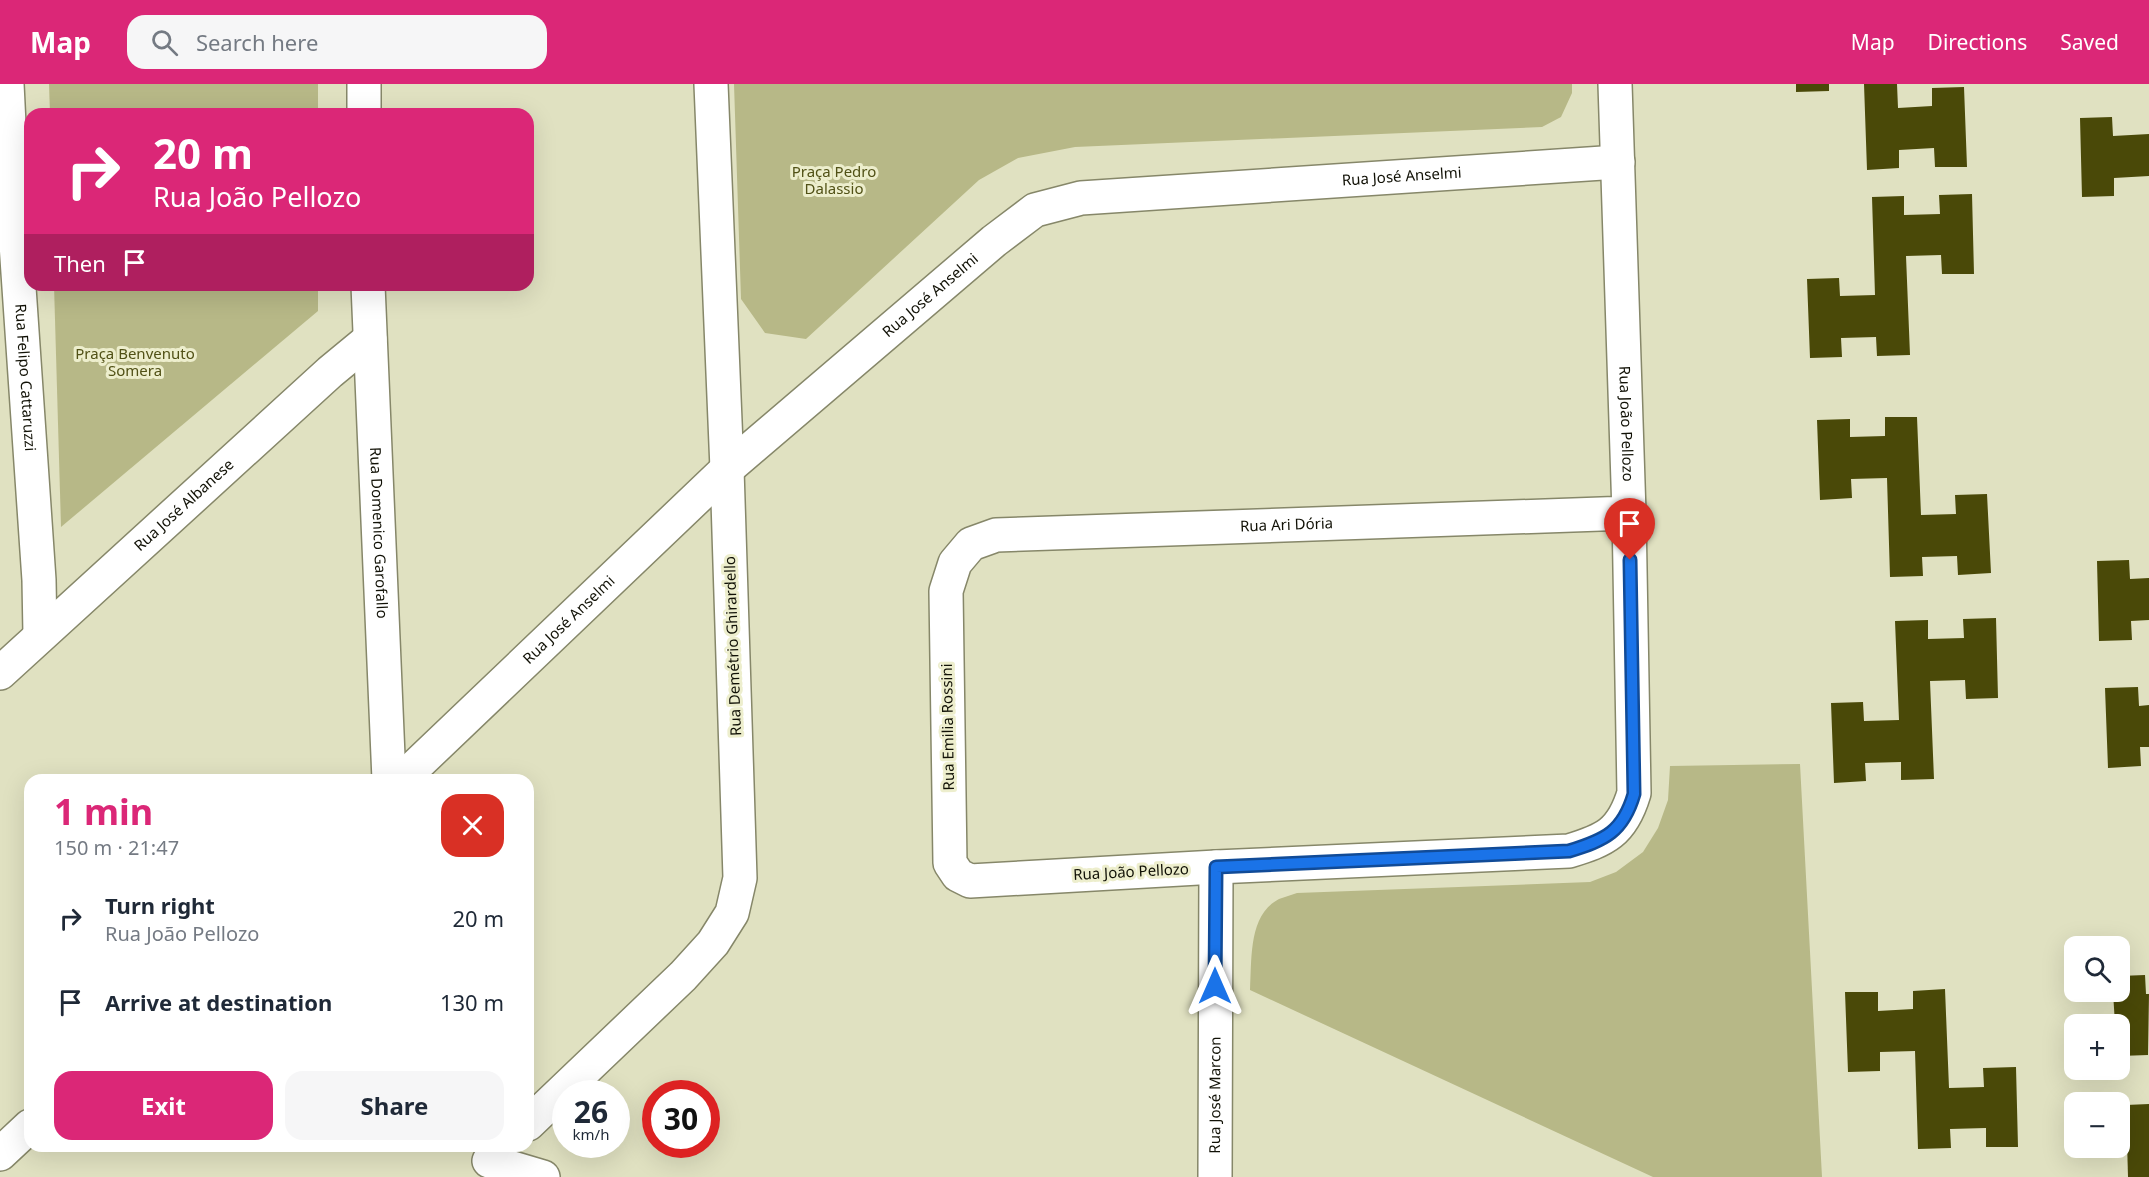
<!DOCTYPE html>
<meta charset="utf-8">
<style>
body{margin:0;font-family:"Noto Sans",sans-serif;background:#f6f6f7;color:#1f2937;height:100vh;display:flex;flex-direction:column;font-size:22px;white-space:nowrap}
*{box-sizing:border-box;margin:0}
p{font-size:20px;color:#747a83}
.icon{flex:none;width:33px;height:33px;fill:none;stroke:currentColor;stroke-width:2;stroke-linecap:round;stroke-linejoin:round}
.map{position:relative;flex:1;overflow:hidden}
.sheet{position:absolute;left:24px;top:690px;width:510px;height:378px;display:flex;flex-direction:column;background:#fff;border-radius:18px;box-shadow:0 6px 24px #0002}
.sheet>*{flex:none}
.guide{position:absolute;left:24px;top:24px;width:510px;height:183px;border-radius:18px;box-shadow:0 6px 24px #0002;background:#db2777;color:#fff;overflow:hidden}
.controls{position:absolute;left:2064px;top:852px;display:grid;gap:12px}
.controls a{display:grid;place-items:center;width:66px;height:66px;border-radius:12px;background:#fff;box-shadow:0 6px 24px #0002;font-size:30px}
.speed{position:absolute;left:552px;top:996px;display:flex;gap:12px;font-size:30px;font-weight:700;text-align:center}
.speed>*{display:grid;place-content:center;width:78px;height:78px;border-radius:50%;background:#fff;box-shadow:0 6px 24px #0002;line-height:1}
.speed small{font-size:15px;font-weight:400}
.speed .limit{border:9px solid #d22;background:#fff;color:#111}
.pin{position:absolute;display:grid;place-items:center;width:51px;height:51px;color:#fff;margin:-62px -26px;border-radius:50% 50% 50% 0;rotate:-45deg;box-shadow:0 0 6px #0007}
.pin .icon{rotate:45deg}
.me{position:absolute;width:66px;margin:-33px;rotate:0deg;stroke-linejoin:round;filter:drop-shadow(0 0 4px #0008)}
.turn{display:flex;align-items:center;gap:21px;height:126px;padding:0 30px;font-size:27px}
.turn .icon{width:78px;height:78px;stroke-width:2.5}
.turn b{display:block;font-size:42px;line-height:51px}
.then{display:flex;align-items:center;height:57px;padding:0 30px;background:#0003;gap:12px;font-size:22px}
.round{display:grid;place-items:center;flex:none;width:63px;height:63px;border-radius:18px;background:#f6f6f7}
.headline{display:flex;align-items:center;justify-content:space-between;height:102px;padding:0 30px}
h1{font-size:36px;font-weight:700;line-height:45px;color:#db2777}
.cta{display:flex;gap:12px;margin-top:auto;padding:12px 30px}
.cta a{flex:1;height:69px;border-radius:18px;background:#db2777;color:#fff;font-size:24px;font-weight:700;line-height:69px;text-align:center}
.cta a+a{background:#f6f6f7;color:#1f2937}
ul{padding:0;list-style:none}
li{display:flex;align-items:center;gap:18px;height:84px;padding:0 30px}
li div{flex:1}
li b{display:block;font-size:22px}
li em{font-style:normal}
header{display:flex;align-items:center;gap:36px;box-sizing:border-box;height:84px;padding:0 30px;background:#db2777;color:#fff}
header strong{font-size:28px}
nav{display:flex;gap:33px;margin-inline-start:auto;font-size:21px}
.search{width:420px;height:54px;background:#f6f6f7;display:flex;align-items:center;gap:15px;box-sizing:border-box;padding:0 21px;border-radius:18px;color:#747a83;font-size:22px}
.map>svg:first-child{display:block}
</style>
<header>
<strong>Map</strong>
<div class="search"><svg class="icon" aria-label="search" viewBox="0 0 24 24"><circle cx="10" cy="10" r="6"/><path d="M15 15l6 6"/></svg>Search here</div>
<nav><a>Map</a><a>Directions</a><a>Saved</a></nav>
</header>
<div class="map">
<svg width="2149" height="1093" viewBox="0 0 2149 1093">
<rect width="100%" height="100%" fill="#e0e1c1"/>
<g fill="#b7b887">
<path d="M49 0H318V30H50Z"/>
<path d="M734 0H1572V9L1561 33 1542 43 1075 63 1018 74 979 96 806 255 765 249 741 215Z"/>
<path d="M54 201H318V227L61 443Z"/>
<path d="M1800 680 1822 1093H1653L1250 906C1252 876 1248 831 1279 815 1285 813 1291 811 1297 809L1590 798 1616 788 1643 768 1658 744 1668 716 1670 682Z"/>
</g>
<g fill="#4a4908">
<path d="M1796 0H1829V7L1796 8Z"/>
<path d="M1864 0H1897L1898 24 1932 22V4L1964 3 1967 83H1935L1934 64 1899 66V84L1867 86Z"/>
<path d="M2112 33 2113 52 2149 50V92L2114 94V112L2082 113 2080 34Z"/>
<path d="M1972 110 1974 190H1942L1941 171 1906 172 1910 271 1877 272 1876 253 1841 254 1842 273 1810 274 1807 195 1839 194 1840 212 1875 211 1872 113 1904 112V131L1940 130 1939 111Z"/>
<path d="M1885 333H1917L1921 431 1956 430 1955 411 1987 410 1991 489 1958 491 1957 472 1922 473 1923 492 1890 493 1887 394 1851 395 1852 414 1820 416 1817 336 1850 335V353L1885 352Z"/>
<path d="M2129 476 2130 495 2149 494V536L2131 537 2132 556 2099 557 2097 477Z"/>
<path d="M1996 534 1998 614 1966 615 1965 596 1930 597 1934 695 1901 696V678L1865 679 1866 697 1834 699 1831 619 1863 618 1864 637 1899 636 1895 537 1928 536V555L1964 554 1963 535Z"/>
<path d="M2138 603 2139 622 2149 621V663H2140L2141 682 2108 684 2105 604Z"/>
<path d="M2145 891 2146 910H2149L2148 971 2120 972V940H2115L2113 908H2120V892Z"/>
<path d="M1945 905 1949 1004 1984 1003 1983 984 2016 983 2018 1063H1986V1044L1950 1045 1951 1064 1918 1065 1915 967 1880 968V987L1848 988 1845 908H1878V927L1913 925V907Z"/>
<path d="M2149 1020V1093H2128L2126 1021Z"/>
</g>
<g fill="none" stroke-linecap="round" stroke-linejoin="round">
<defs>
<g id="minor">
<path id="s1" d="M7 0 12 101 39 496 40 551"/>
<path d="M364 0V30"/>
<path id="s2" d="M1615 0 1629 429 1634 709C1622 749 1605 756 1569 767L1216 783 970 797 958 791 950 779 946 507 955 479 971 460 996 451 1629 429"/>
<path id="s3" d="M368 201 389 696"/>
<path id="s4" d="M0 589 330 288 370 255"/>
<path id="s5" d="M401 696 727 385 994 157 1035 126 1081 114 1618 78"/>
<path d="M528 1040 683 892 713 859 732 829 740 794 727 385 711 0"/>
<path d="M0 1070 30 1042"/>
<path d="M489 1077 543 1093"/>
<path id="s6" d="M1215 1093 1216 783"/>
</g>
</defs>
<use href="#minor" stroke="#868769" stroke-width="36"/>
<use href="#minor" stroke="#fff" stroke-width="33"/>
</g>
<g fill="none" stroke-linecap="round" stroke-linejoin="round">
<defs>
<path id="route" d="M1215 902 1216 783 1569 767C1605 756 1623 748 1634 710L1630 476"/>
</defs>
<use href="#route" stroke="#114b97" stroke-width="15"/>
<use href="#route" stroke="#1a73e8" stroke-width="10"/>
</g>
<g text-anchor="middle" stroke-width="6" stroke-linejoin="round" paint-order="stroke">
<g font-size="15" fill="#515116" stroke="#edeecd">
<text x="834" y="93">Praça Pedro<tspan x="834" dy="17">Dalassio</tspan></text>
<text x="135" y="275">Praça Benvenuto<tspan x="135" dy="17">Somera</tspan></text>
</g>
<g font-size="15" fill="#111106" stroke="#edeecd">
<text dy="5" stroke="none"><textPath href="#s5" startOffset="1222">Rua José Anselmi</textPath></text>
<text dy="5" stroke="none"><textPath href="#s5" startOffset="718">Rua José Anselmi</textPath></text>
<text dy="5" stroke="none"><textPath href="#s1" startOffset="294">Rua Felipo Cattaruzzi</textPath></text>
<text dy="5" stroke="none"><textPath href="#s2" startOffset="340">Rua João Pellozo</textPath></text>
<text dy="5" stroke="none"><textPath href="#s4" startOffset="249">Rua José Albanese</textPath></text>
<text dy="5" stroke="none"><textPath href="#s2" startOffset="2073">Rua Ari Dória</textPath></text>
<text dy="5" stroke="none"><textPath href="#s3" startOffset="248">Rua Domenico Garofallo</textPath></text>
<text dy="5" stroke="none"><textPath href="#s5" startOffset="232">Rua José Anselmi</textPath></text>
<text transform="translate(733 562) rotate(-92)" y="5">Rua Demétrio Ghirardello</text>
<text transform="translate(948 643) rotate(-91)" y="5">Rua Emilia Rossini</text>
<text transform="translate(1131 788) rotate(-3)" y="5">Rua João Pellozo</text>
<text dy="5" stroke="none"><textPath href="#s6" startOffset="82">Rua José Marcon</textPath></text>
</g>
</g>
</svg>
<div class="controls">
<a><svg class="icon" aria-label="search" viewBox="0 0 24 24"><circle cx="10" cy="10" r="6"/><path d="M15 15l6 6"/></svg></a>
<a>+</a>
<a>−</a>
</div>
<div class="speed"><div>26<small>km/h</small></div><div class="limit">30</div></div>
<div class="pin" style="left:1630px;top:476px;background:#d93025"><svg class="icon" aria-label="arrive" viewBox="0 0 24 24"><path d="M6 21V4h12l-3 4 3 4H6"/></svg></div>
<svg class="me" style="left:1215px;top:902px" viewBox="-20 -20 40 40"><path d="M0-17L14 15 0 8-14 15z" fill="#1a73e8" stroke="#fff" stroke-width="4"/></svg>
<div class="guide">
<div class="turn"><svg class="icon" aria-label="right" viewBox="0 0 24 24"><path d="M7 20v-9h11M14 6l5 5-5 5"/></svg><div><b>20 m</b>Rua João Pellozo</div></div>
<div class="then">Then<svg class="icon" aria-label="arrive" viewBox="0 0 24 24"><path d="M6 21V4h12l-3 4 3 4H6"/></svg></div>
</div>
<section class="sheet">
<div class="headline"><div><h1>1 min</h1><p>150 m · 21:47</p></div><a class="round" style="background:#d93025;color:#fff"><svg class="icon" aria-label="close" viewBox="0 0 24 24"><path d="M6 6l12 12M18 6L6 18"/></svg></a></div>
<ul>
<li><svg class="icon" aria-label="right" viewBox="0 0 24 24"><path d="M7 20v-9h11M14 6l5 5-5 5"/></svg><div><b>Turn right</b><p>Rua João Pellozo</p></div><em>20 m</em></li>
<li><svg class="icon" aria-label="arrive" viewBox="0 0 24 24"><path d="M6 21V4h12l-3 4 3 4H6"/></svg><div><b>Arrive at destination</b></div><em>130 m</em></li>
</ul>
<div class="cta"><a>Exit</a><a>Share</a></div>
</section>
</div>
